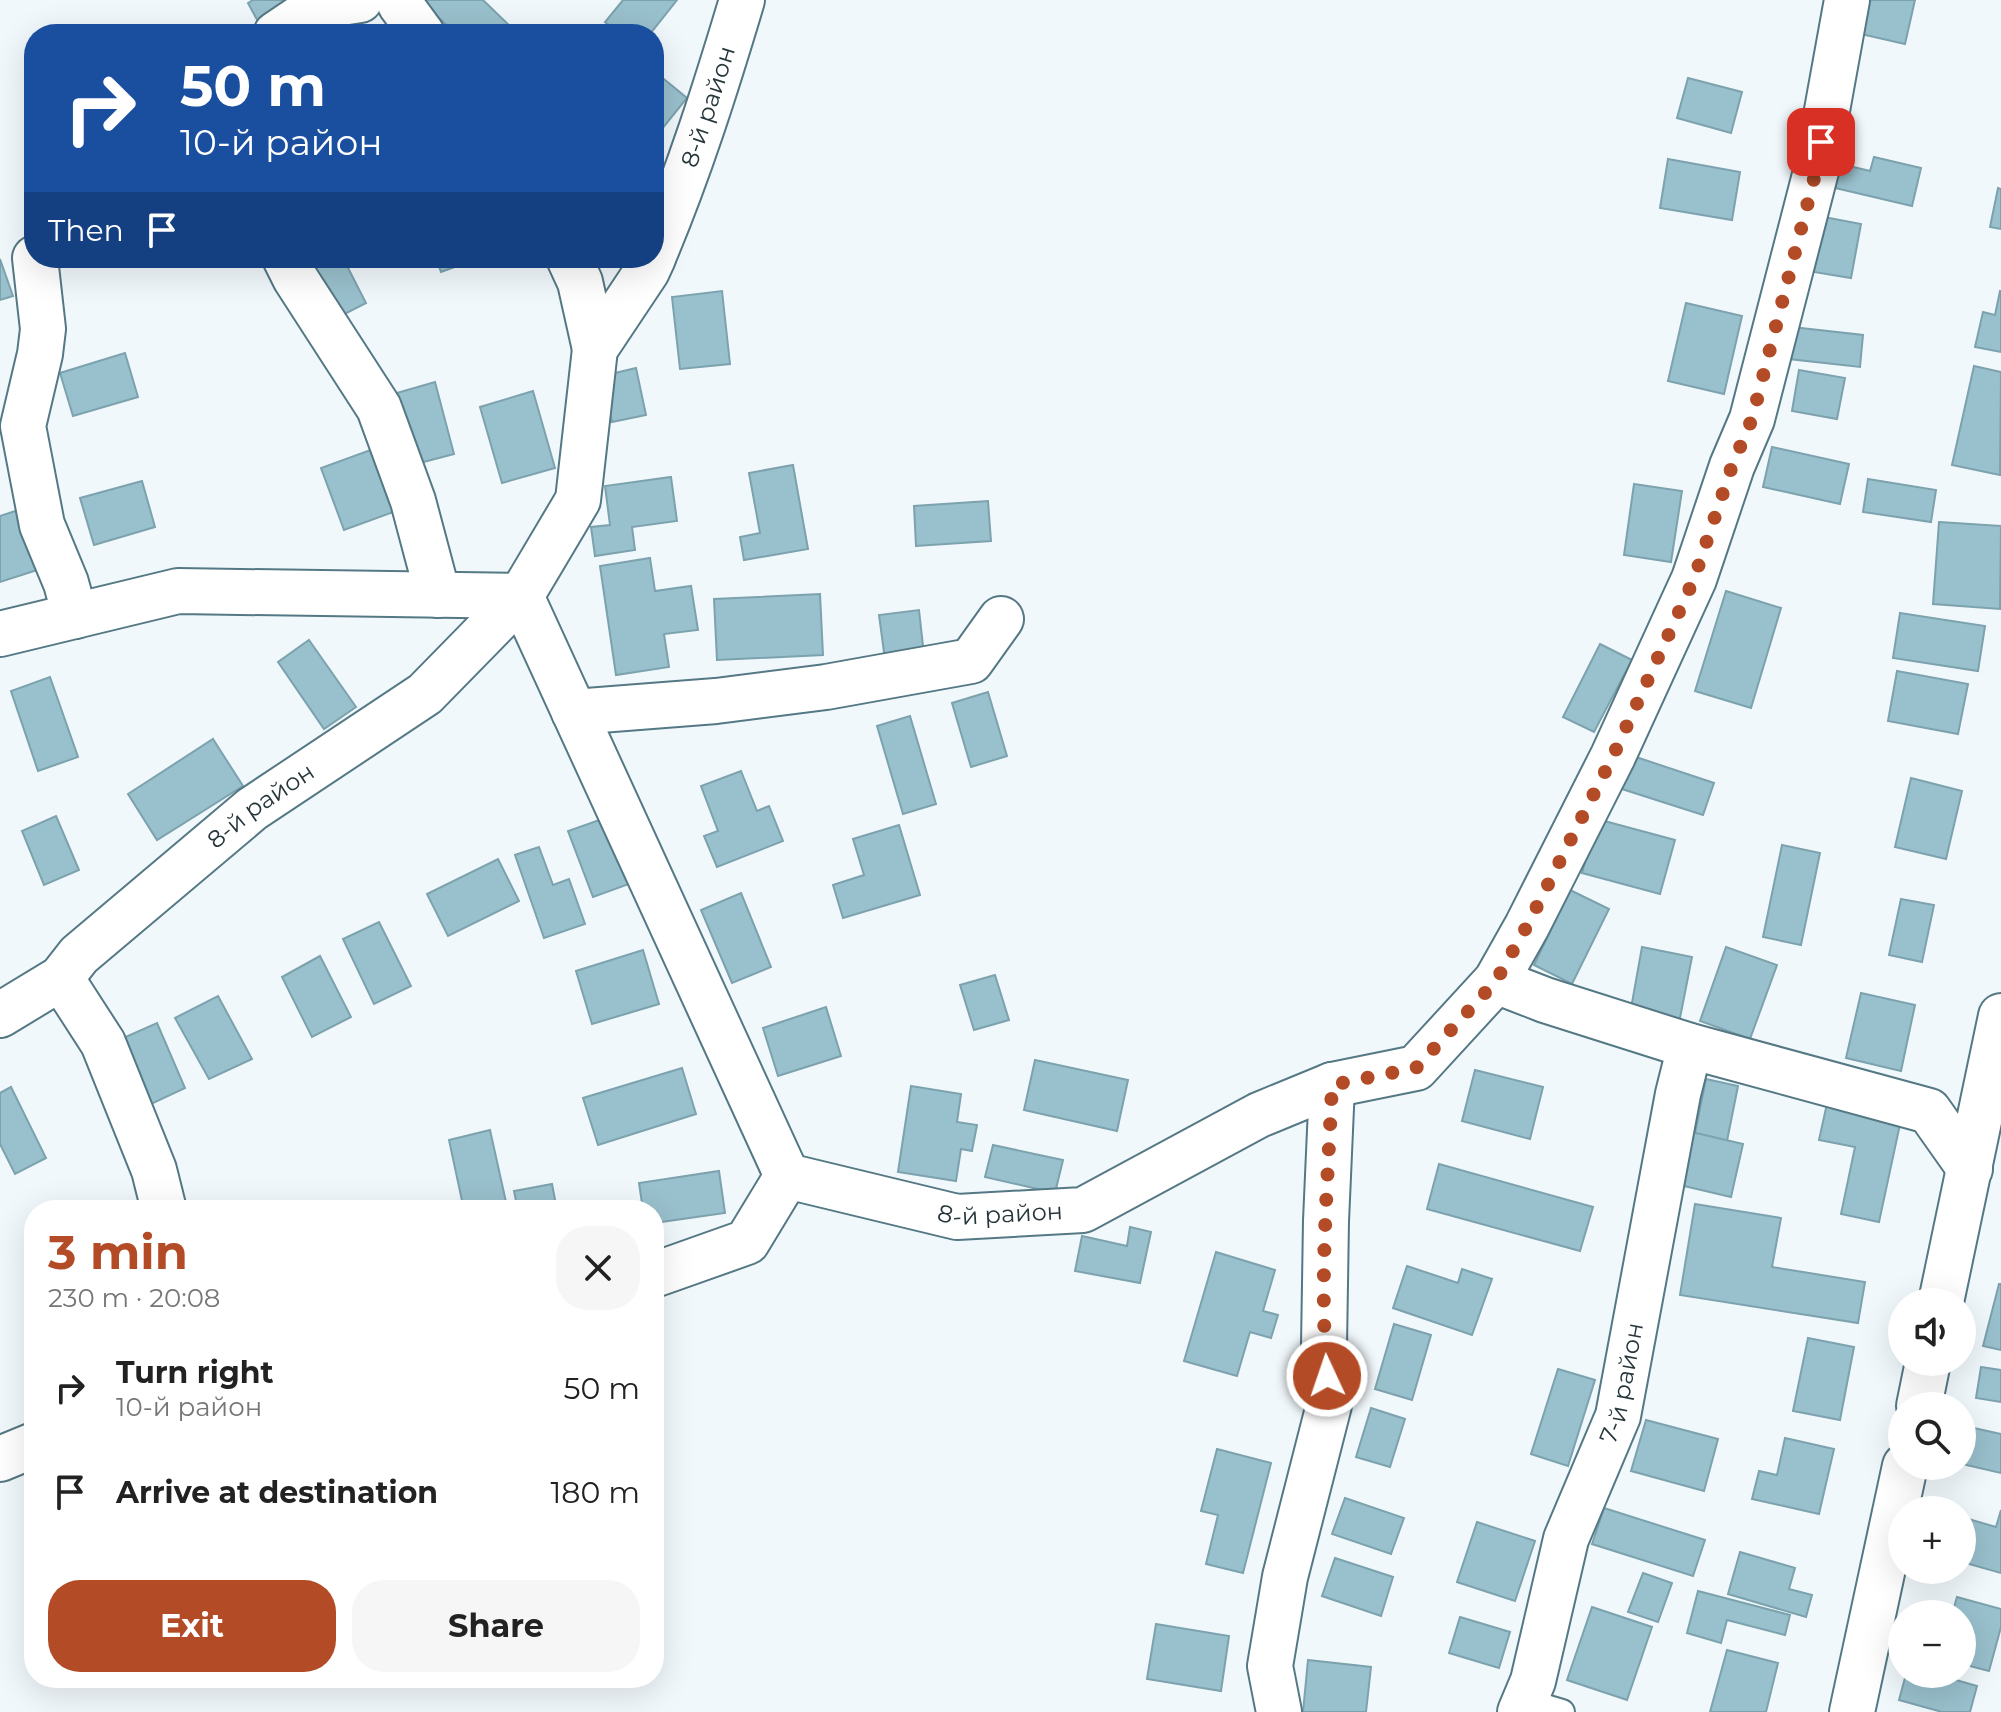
<!DOCTYPE html>
<meta charset="utf-8">
<style>
body{margin:0;font-family:Montserrat,sans-serif;background:#f6f6f6;color:#222;height:100vh;display:flex;flex-direction:column;font-size:30px;white-space:nowrap}
*{box-sizing:border-box;margin:0}
p{font-size:26px;color:#767676}
.icon{flex:none;width:44px;height:44px;fill:none;stroke:currentColor;stroke-width:2;stroke-linecap:round;stroke-linejoin:round}
.map{position:relative;flex:1;overflow:hidden}
.sheet{position:absolute;left:24px;top:1200px;width:640px;height:488px;display:flex;flex-direction:column;background:#fff;border-radius:32px;box-shadow:0 8px 32px #0002}
.sheet>*{flex:none}
.top-card{position:absolute;left:24px;top:24px;width:640px;height:244px;border-radius:32px;box-shadow:0 8px 32px #0002;background:#1a4fa0;color:#fff;overflow:hidden}
.controls{position:absolute;left:1888px;top:1288px;display:grid;gap:16px}
.controls a{display:grid;place-items:center;width:88px;height:88px;border-radius:50%;background:#fff;box-shadow:0 8px 32px #0002;font-size:40px}
.pin{position:absolute;display:grid;place-items:center;width:68px;height:68px;color:#fff;margin:-34px;border-radius:16px;box-shadow:0 4px 12px #0006}
.me{position:absolute;width:88px;margin:-44px;rotate:357deg;stroke-linejoin:round;filter:drop-shadow(0 0 6px #0008)}
.turn{display:flex;align-items:center;gap:28px;height:168px;padding:0 24px;font-size:36px}
.turn .icon{width:104px;height:104px;stroke-width:2.5}
.turn b{display:block;font-size:56px;line-height:68px}
.then{display:flex;align-items:center;height:76px;padding:0 24px;background:#0003;gap:16px;font-size:30px}
.round{display:grid;place-items:center;flex:none;width:84px;height:84px;border-radius:32px;background:#f6f6f6}
.overview{display:flex;align-items:center;justify-content:space-between;height:136px;padding:0 24px}
h1{font-size:48px;font-weight:700;line-height:60px;color:#b34c26}
.button{display:flex;gap:16px;margin-top:auto;padding:16px 24px}
.button a{flex:1;height:92px;border-radius:32px;background:#b34c26;color:#fff;font-size:32px;font-weight:700;line-height:92px;text-align:center}
.button a+a{background:#f6f6f6;color:#222}
ul{padding:0;list-style:none}
li{display:flex;align-items:center;gap:24px;height:104px;padding:0 24px}
li div{flex:1}
li b{display:block;font-size:30px}
li em{font-style:normal}
.map>svg:first-child{display:block}
</style>
<div class="map">
<svg width="2001" height="1712" viewBox="0 0 2001 1712">
<rect width="100%" height="100%" fill="#f1f8fb"/>
<g fill="#99c0cd" stroke="#7ca2ae" stroke-width="2">
<path d="M253 0H321L263 31 248 3Z"/>
<path d="M427 0H483L515 31 512 34H456L424 4Z"/>
<path d="M623 0H677L650 34H620L605 22Z"/>
<path d="M1869 0H1915L1905 44 1861 34Z"/>
<path d="M654 71 687 98 654 139Z"/>
<path d="M1688 78 1742 92 1731 133 1677 118Z"/>
<path d="M1874 157 1921 168 1912 206 1831 187 1837 163 1870 171Z"/>
<path d="M1668 159 1740 172 1732 220 1660 208Z"/>
<path d="M1998 188 2001 189V229L1990 227Z"/>
<path d="M1824 217 1861 224 1851 278 1814 272Z"/>
<path d="M304 258H343L366 303 335 319Z"/>
<path d="M436 258H480L441 272Z"/>
<path d="M0 259 13 296 0 300Z"/>
<path d="M722 291 730 364 680 369 672 297Z"/>
<path d="M2000 291H2001V352L1975 347 1983 312 1995 315Z"/>
<path d="M1686 303 1742 316 1724 394 1668 381Z"/>
<path d="M1792 327 1863 335 1860 367 1789 359Z"/>
<path d="M125 353 138 397 73 416 60 373Z"/>
<path d="M1974 366 2001 372 2000 475 1952 465Z"/>
<path d="M636 368 646 415 612 422 602 376Z"/>
<path d="M1799 370 1845 378 1837 419 1792 411Z"/>
<path d="M435 382 454 454 416 464 397 393Z"/>
<path d="M533 391 555 468 502 483 480 407Z"/>
<path d="M1772 447 1849 464 1840 504 1763 487Z"/>
<path d="M376 448 399 510 344 530 321 468Z"/>
<path d="M793 465 808 549 744 560 740 537 760 533 749 473Z"/>
<path d="M671 477 677 521 632 527 635 550 595 556 591 527 610 525 605 486Z"/>
<path d="M1868 479 1936 490 1931 522 1863 512Z"/>
<path d="M142 481 155 527 94 545 80 498Z"/>
<path d="M1634 484 1682 491 1671 562 1624 555Z"/>
<path d="M988 501 991 541 916 546 914 506Z"/>
<path d="M18 510 37 570 0 582V516Z"/>
<path d="M1939 522 2001 526 2000 609 1933 604Z"/>
<path d="M650 558 655 591 691 586 698 630 664 634 669 667 616 675 600 566Z"/>
<path d="M1726 591 1781 608 1751 708 1695 691Z"/>
<path d="M820 594 823 655 717 660 714 599Z"/>
<path d="M919 610 924 655 885 660 879 615Z"/>
<path d="M1900 613 1985 626 1978 671 1893 658Z"/>
<path d="M309 640 356 707 324 729 278 662Z"/>
<path d="M1600 644 1632 660 1594 732 1563 717Z"/>
<path d="M1897 671 1968 684 1958 734 1888 721Z"/>
<path d="M50 677 78 757 38 771 11 691Z"/>
<path d="M988 692 1007 756 971 767 952 703Z"/>
<path d="M910 716 936 804 903 814 877 726Z"/>
<path d="M213 739 243 786 157 840 128 794Z"/>
<path d="M1633 756 1714 783 1703 815 1622 789Z"/>
<path d="M741 771 757 811 769 806 783 841 717 867 704 836 718 831 701 786Z"/>
<path d="M1911 778 1962 791 1946 859 1895 847Z"/>
<path d="M56 816 79 870 44 885 22 831Z"/>
<path d="M605 818 629 884 593 897 568 831Z"/>
<path d="M1597 819 1675 840 1660 894 1582 873Z"/>
<path d="M899 825 920 895 843 918 833 885 864 875 853 839Z"/>
<path d="M1782 845 1820 853 1801 945 1763 937Z"/>
<path d="M539 847 553 885 569 879 585 924 544 938 515 855Z"/>
<path d="M498 859 519 901 448 936 427 894Z"/>
<path d="M1570 890 1609 909 1572 984 1534 965Z"/>
<path d="M741 893 771 967 732 983 701 910Z"/>
<path d="M1901 899 1934 905 1922 962 1889 955Z"/>
<path d="M379 922 411 986 374 1004 343 939Z"/>
<path d="M1642 947 1692 957 1679 1023 1630 1014Z"/>
<path d="M1726 947 1777 965 1750 1039 1700 1021Z"/>
<path d="M643 950 659 1004 592 1024 576 971Z"/>
<path d="M320 956 351 1017 312 1037 282 977Z"/>
<path d="M995 975 1009 1020 974 1030 960 985Z"/>
<path d="M1861 993 1915 1005 1901 1071 1846 1058Z"/>
<path d="M218 996 252 1059 209 1079 175 1018Z"/>
<path d="M826 1007 841 1056 778 1076 763 1028Z"/>
<path d="M157 1023 185 1088 149 1105 121 1039Z"/>
<path d="M1035 1060 1128 1080 1117 1131 1024 1110Z"/>
<path d="M682 1068 696 1114 598 1145 583 1098Z"/>
<path d="M1475 1070 1543 1087 1530 1139 1462 1121Z"/>
<path d="M1706 1079 1738 1086 1727 1141 1695 1133Z"/>
<path d="M911 1086 961 1094 957 1122 977 1125 972 1151 961 1149 956 1181 898 1172Z"/>
<path d="M11 1087 46 1158 15 1174 0 1144V1093Z"/>
<path d="M1828 1099 1902 1115 1879 1222 1841 1214 1855 1147 1819 1140Z"/>
<path d="M490 1130 506 1202 464 1210 449 1140Z"/>
<path d="M1683 1130 1743 1144 1731 1197 1671 1183Z"/>
<path d="M993 1145 1063 1160 1055 1193 985 1177Z"/>
<path d="M1439 1164 1593 1207 1580 1251 1427 1209Z"/>
<path d="M719 1171 725 1213 654 1223V1210H643L639 1183Z"/>
<path d="M552 1184 557 1210H518L514 1191Z"/>
<path d="M1695 1204 1781 1218 1772 1267 1865 1282 1858 1323 1680 1295Z"/>
<path d="M1130 1227 1151 1232 1140 1283 1075 1271 1082 1236 1127 1246Z"/>
<path d="M1216 1252 1275 1270 1263 1311 1278 1315 1271 1338 1250 1332 1237 1376 1184 1361Z"/>
<path d="M1407 1266 1458 1283 1462 1269 1492 1279 1472 1335 1393 1308Z"/>
<path d="M1999 1284H2001V1350L1983 1346Z"/>
<path d="M1394 1324 1431 1335 1412 1400 1375 1389Z"/>
<path d="M1808 1338 1854 1347 1840 1420 1793 1411Z"/>
<path d="M1981 1367 2001 1370V1402L1976 1398Z"/>
<path d="M1558 1369 1595 1380 1568 1466 1531 1454Z"/>
<path d="M1371 1408 1405 1419 1390 1467 1356 1457Z"/>
<path d="M1646 1420 1718 1439 1704 1491 1631 1471Z"/>
<path d="M1965 1426 2001 1434V1473L1962 1464V1439Z"/>
<path d="M1785 1438 1834 1449 1819 1514 1752 1499 1759 1471 1777 1475Z"/>
<path d="M1217 1449 1271 1463 1243 1573 1206 1564 1218 1515 1201 1511Z"/>
<path d="M1345 1498 1404 1518 1391 1554 1332 1534Z"/>
<path d="M1604 1508 1705 1540 1693 1576 1592 1544Z"/>
<path d="M2001 1510V1573L1962 1562V1517L1996 1527Z"/>
<path d="M1477 1522 1535 1541 1515 1601 1457 1582Z"/>
<path d="M1740 1552 1795 1568 1789 1589 1812 1595 1806 1617 1728 1594Z"/>
<path d="M1335 1558 1393 1577 1381 1616 1322 1596Z"/>
<path d="M1643 1573 1672 1583 1658 1622 1628 1612Z"/>
<path d="M1698 1591 1790 1615 1785 1635 1727 1620 1721 1643 1687 1633Z"/>
<path d="M1957 1597 2001 1609V1627L1989 1671 1962 1664V1614H1952Z"/>
<path d="M1592 1607 1652 1627 1627 1700 1567 1680Z"/>
<path d="M1460 1617 1510 1632 1499 1668 1449 1653Z"/>
<path d="M1156 1624 1229 1636 1221 1691 1147 1679Z"/>
<path d="M1727 1650 1778 1663 1766 1712H1710Z"/>
<path d="M1308 1660 1371 1667 1366 1712H1303Z"/>
<path d="M1906 1674H1935L1977 1686 1970 1712H1942L1899 1700Z"/>
</g>
<g fill="none" stroke-linecap="round" stroke-linejoin="round">
<defs>
<path id="service" d="M1525 1701 1562 1712"/>
<g id="minor">
<path d="M402 0 400 4 422 34"/>
<path d="M276 34 316 7 360 0"/>
<path id="s1" d="M654 255C689 172 716 87 742 0"/>
<path d="M35 258 43 329 40 354 23 426 42 525 66 583 75 616"/>
<path d="M285 258 295 278 379 408 413 501 438 595"/>
<path d="M569 258 580 282 595 349"/>
<path d="M0 634 178 591 521 596 578 500 595 349 647 271 653 258"/>
<path d="M574 712 716 701 826 687 971 661 1001 619"/>
<path d="M61 978 103 1043 154 1170 164 1210"/>
<path d="M1496 981 1545 1000 1690 1046 1929 1111 1970 1169"/>
<path id="s2" d="M0 1015 61 978 79 955 252 809 425 694 521 596 787 1176 957 1217 1083 1210 1259 1115 1332 1085 1416 1068 1496 981 1527 926 1613 756 1694 579 1732 466 1752 419 1816 171 1847 0"/>
<path d="M654 1275 747 1242 787 1176"/>
<path d="M0 1459 34 1445"/>
<path d="M1279 1712 1270 1666 1285 1577 1329 1405 1324 1346 1326 1221 1332 1085"/>
<path id="s3" d="M1520 1712 1533 1681 1566 1539 1618 1416 1678 1094 1690 1046"/>
</g>
<g id="tertiary">
<path d="M1941 1302 2001 1016"/>
<path d="M1919 1406 1928 1362"/>
<path d="M1852 1712 1905 1466"/>
</g>
</defs>
<use href="#service" stroke="#547884" stroke-width="28"/>
<use href="#minor" stroke="#547884" stroke-width="48"/>
<use href="#tertiary" stroke="#547884" stroke-width="48"/>
<use href="#service" stroke="#fff" stroke-width="24"/>
<use href="#minor" stroke="#fff" stroke-width="44"/>
<use href="#tertiary" stroke="#fff" stroke-width="44"/>
</g>
<g fill="none" stroke-linecap="round" stroke-linejoin="round">
<path stroke="#b34c26" stroke-width="14" stroke-dasharray="0 25.2" d="M1327 1376C1319 1279 1328 1181 1332 1085L1416 1068 1496 981 1527 926 1613 756 1694 579 1732 466 1752 419 1816 171 1821 142"/>
</g>
<g text-anchor="middle" stroke-width="7" stroke-linejoin="round" paint-order="stroke">
<g font-size="24" fill="#26363b" stroke="#fff">
<text dy="8" stroke="none"><textPath href="#s1" startOffset="158">8-й район</textPath></text>
<text dy="8" stroke="none"><textPath href="#s2" startOffset="336">8-й район</textPath></text>
<text dy="8" stroke="none"><textPath href="#s2" startOffset="1528">8-й район</textPath></text>
<text dy="8" stroke="none"><textPath href="#s3" startOffset="346">7-й район</textPath></text>
</g>
</g>
</svg>
<div class="controls">
<a><svg class="icon" aria-label="sound" viewBox="0 0 24 24"><path d="M4 9h4l5-4v14l-5-4H4zM17 9q2 3 0 6"/></svg></a>
<a><svg class="icon" aria-label="search" viewBox="0 0 24 24"><circle cx="10" cy="10" r="6"/><path d="M15 15l6 6"/></svg></a>
<a>+</a>
<a>−</a>
</div>
<div class="pin" style="left:1821px;top:142px;background:#d93025"><svg class="icon" aria-label="arrive" viewBox="0 0 24 24"><path d="M6 21V4h12l-3 4 3 4H6"/></svg></div>
<svg class="me" style="left:1327px;top:1376px" viewBox="-20 -20 40 40"><circle r="17" fill="#b34c26" stroke="#fff" stroke-width="3"/><path d="M0-11L8 9 0 5-8 9z" fill="#fff"/></svg>
<div class="top-card">
<div class="turn"><svg class="icon" aria-label="right" viewBox="0 0 24 24"><path d="M7 20v-9h11M14 6l5 5-5 5"/></svg><div><b>50 m</b>10-й район</div></div>
<div class="then">Then<svg class="icon" aria-label="arrive" viewBox="0 0 24 24"><path d="M6 21V4h12l-3 4 3 4H6"/></svg></div>
</div>
<section class="sheet">
<div class="overview"><div><h1>3 min</h1><p>230 m · 20:08</p></div><a class="round"><svg class="icon" aria-label="close" viewBox="0 0 24 24"><path d="M6 6l12 12M18 6L6 18"/></svg></a></div>
<ul>
<li><svg class="icon" aria-label="right" viewBox="0 0 24 24"><path d="M7 20v-9h11M14 6l5 5-5 5"/></svg><div><b>Turn right</b><p>10-й район</p></div><em>50 m</em></li>
<li><svg class="icon" aria-label="arrive" viewBox="0 0 24 24"><path d="M6 21V4h12l-3 4 3 4H6"/></svg><div><b>Arrive at destination</b></div><em>180 m</em></li>
</ul>
<div class="button"><a>Exit</a><a>Share</a></div>
</section>
</div>
